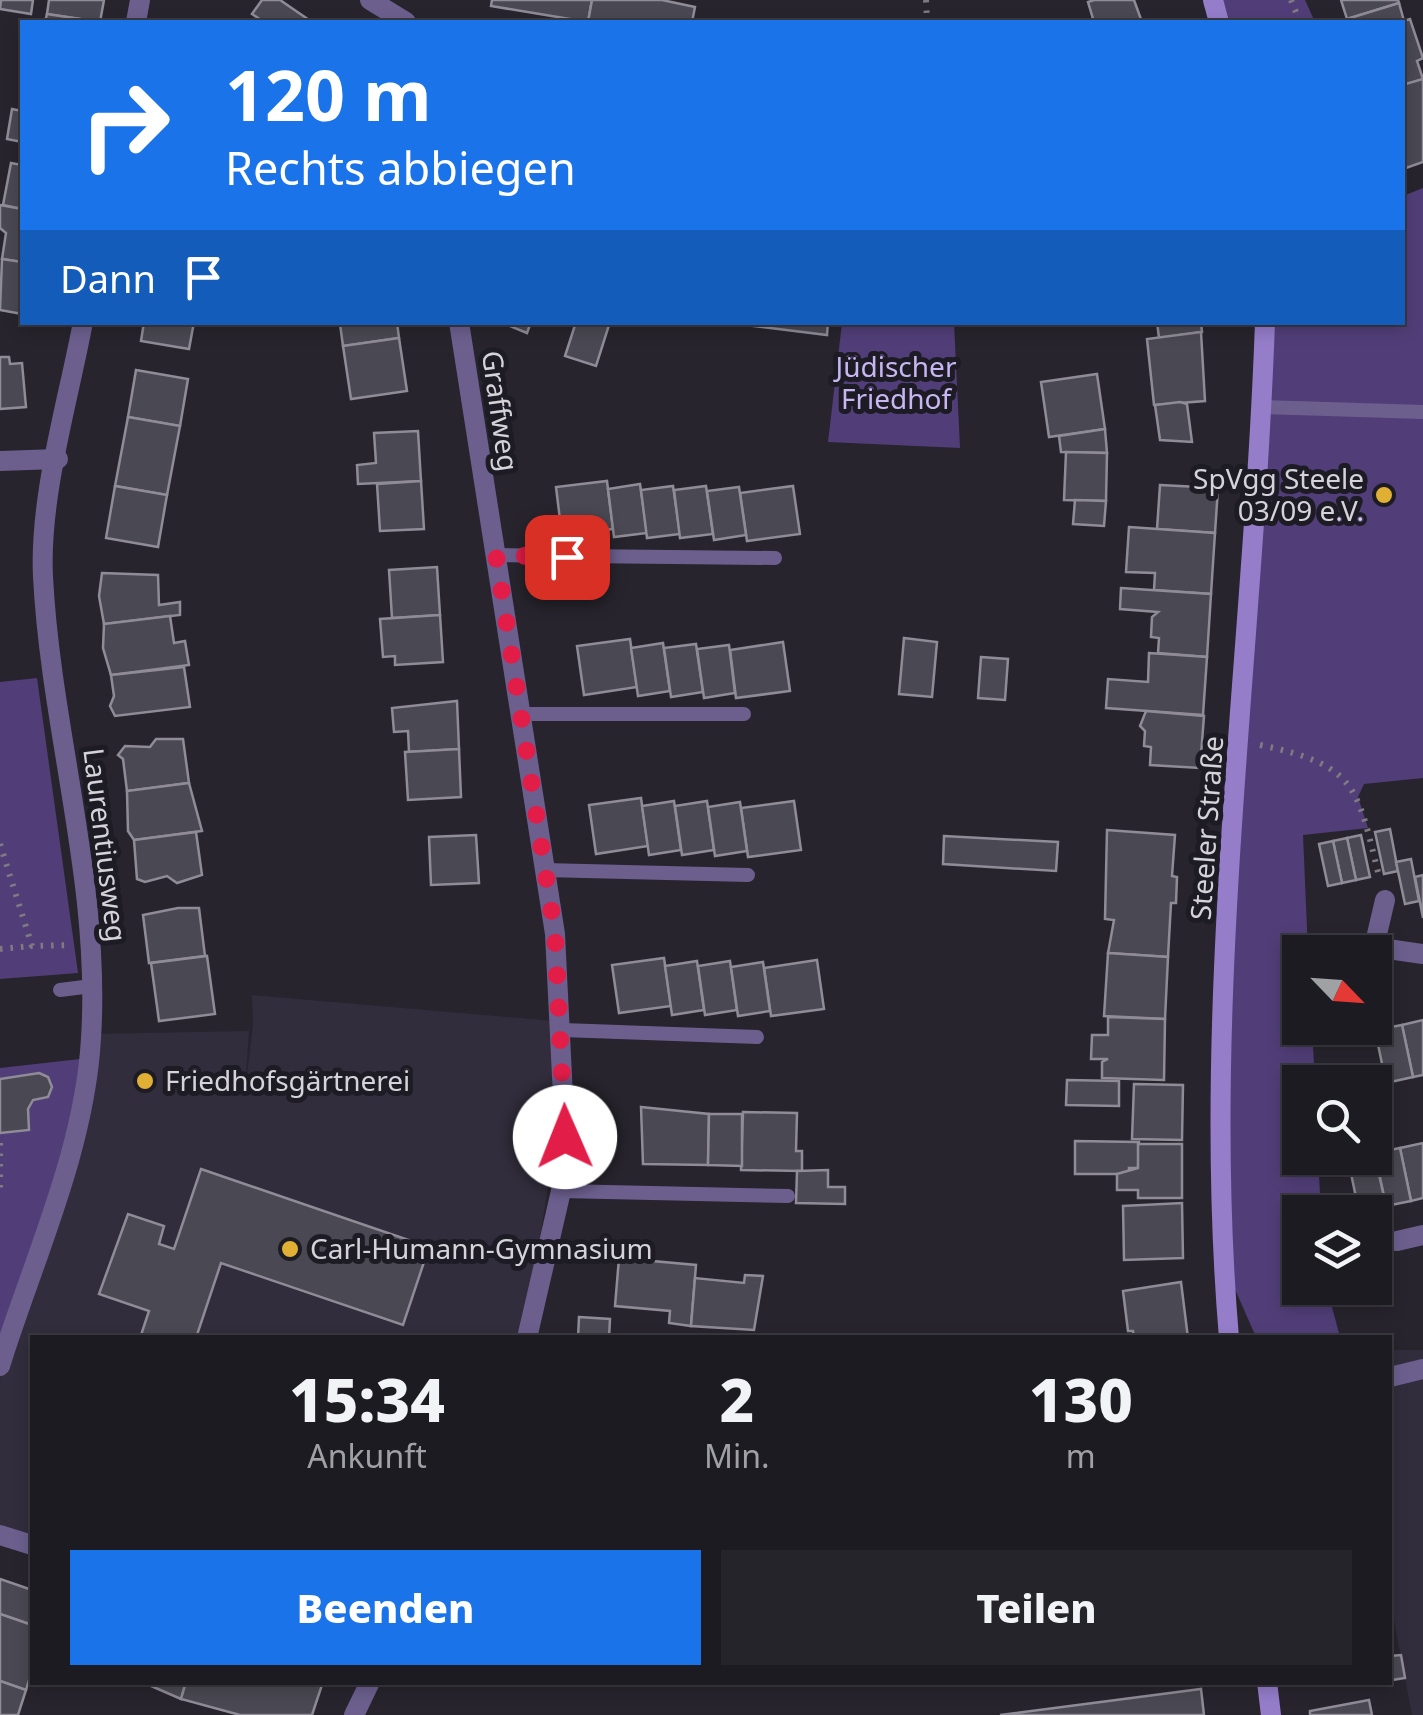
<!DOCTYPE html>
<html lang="de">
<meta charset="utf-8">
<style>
body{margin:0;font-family:"Noto Sans",sans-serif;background:#25242a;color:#f1f3f6;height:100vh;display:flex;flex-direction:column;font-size:38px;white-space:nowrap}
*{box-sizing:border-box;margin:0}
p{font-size:32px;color:#a0a1a5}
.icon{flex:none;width:55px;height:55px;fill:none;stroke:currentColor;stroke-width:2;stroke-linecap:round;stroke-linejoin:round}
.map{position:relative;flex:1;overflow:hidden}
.sheet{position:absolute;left:30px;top:1335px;width:1362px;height:350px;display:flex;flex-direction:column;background:#1d1b22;border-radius:0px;box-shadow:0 5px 15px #0003,0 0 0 2px #3b3940}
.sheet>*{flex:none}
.top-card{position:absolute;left:20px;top:20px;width:1385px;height:305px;border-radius:0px;box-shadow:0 5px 15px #0003,0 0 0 2px #3b3940;background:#1a73e8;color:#fff;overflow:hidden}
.needle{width:65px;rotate:115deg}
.buttons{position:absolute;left:1282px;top:935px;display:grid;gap:20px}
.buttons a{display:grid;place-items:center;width:110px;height:110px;border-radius:0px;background:#1d1b22;box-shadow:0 5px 15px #0003,0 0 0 2px #3b3940;font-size:50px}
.pin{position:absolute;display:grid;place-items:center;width:85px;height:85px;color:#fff;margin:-42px;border-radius:20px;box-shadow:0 5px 15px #0006}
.me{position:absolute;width:110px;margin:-55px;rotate:359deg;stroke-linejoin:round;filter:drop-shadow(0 0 8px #0008)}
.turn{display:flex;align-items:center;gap:35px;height:210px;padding:0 40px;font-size:45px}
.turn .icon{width:130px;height:130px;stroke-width:2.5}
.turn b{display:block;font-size:70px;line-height:85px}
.then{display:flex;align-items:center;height:95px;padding:0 40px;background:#0003;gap:20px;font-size:38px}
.eta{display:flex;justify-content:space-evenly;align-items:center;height:170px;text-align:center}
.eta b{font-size:60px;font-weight:800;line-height:70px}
.cta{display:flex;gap:20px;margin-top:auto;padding:20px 40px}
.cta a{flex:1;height:115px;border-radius:0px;background:#1a73e8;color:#fff;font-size:40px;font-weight:800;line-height:115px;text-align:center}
.cta a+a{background:#25242a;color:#f1f3f6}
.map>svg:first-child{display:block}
</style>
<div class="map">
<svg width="1423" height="1715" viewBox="0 0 1423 1715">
<rect width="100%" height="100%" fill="#27242d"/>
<g fill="#312d3c">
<path d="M252 995 555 1021 547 1192 533 1285 519 1337 32 1338V1543L0 1532V1378L62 1187 93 1034 249 1031 245 1090 253 1025Z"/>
<path d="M1390 1350H1423V1715H1412L1390 1600Z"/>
</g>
<g fill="#513e78">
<path d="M1223 0H1305L1315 22H1230Z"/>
<path d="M1423 188V778L1364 784 1358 797 1368 828 1303 835 1308 952H1300V1028H1312L1315 1082H1300V1158H1318L1321 1212H1300V1288H1327L1340 1337H1256L1223 1262V1086L1265 323 1402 322 1403 196Z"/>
<path d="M842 323H954L960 448 828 442Z"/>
<path d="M37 678 78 973 0 979V682Z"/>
<path d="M89 1058 81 1106 0 1357V1068Z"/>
</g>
<g fill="#4a4852" stroke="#8f8c97" stroke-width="2.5">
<path d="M1 0H33L31 14 0 9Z"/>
<path d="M49 0H104L100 22 47 14Z"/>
<path d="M262 0H280L312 22H264L252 14Z"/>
<path d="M492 0H592L588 22 491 6Z"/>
<path d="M592 0H662L695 7 692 22H588Z"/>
<path d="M1094 0H1134L1142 22H1094L1088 2Z"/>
<path d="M1341 0H1398L1399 3 1347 19Z"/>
<path d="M1399 3 1404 21 1410 19 1423 58 1417 61 1423 79 1403 86 1402 22 1347 19Z"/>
<path d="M47 14 100 22H45Z"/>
<path d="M1423 79V162L1406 168 1402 85Z"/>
<path d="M12 109 22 111V142L7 139Z"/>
<path d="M11 163 22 165V209L3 205Z"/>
<path d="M0 205 22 209V262L2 259 6 233 0 228Z"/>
<path d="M2 259 22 262V314L0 310Z"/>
<path d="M144 322H194L189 349 141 341Z"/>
<path d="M330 322H397L399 338 343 346 340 324Z"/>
<path d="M500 322H531L527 333Z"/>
<path d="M576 322H610L596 366 565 356Z"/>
<path d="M754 322H828L827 335 753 326Z"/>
<path d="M1157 322H1201L1202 332 1159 338Z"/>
<path d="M1201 332 1205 401 1154 405 1147 339Z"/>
<path d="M399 338 407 391 351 399 343 346Z"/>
<path d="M0 357H9L10 364 22 363 26 407 0 409Z"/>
<path d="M136 370 188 379 180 426 128 417Z"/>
<path d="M1097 374 1105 429 1049 437 1041 382Z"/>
<path d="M1180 402 1187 404 1192 442 1160 440 1155 405Z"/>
<path d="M128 417 180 426 167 495 115 486Z"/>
<path d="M1105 429 1107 453 1061 452 1059 436Z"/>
<path d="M418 431 421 481 358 484 357 465 376 463 374 433Z"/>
<path d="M1066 452 1107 453 1106 501 1064 500Z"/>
<path d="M421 481 424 529 380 531 377 484Z"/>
<path d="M607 481 613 529 562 536 556 487Z"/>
<path d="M640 484 647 533 614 537 608 489Z"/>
<path d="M1160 485 1218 488 1215 533 1157 529Z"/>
<path d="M115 486 167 495 158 547 106 538Z"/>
<path d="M673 486 680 534 647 538 641 490Z"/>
<path d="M706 486 713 534 680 538 674 490Z"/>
<path d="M793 486 800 534 747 541 740 493Z"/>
<path d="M739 487 746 535 714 540 707 491Z"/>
<path d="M1075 500 1106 501 1104 526 1073 524Z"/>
<path d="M1129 527 1215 533 1211 594 1154 590 1155 573 1126 572Z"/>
<path d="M437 567 440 615 392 618 389 570Z"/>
<path d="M102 573 158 575 159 605 180 602V615L104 624 99 596Z"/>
<path d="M1121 588 1211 594 1207 657 1158 653 1159 638 1151 637 1152 617 1158 612 1120 609Z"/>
<path d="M440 615 443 662 395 665V656L383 657 380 619Z"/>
<path d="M170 616 174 643 185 641 189 665 111 675 103 648 104 624Z"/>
<path d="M904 638 937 642 932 697 899 694Z"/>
<path d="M630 639 637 687 584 695 577 646Z"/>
<path d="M783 642 790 691 736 698 730 650Z"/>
<path d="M663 643 670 691 638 696 631 648Z"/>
<path d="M696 644 703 692 671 697 664 648Z"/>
<path d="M729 645 735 693 704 698 697 649Z"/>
<path d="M1149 653 1207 657 1203 715 1106 708 1108 679 1148 682Z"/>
<path d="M981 657 1008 659 1005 700 978 698Z"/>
<path d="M184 667 190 707 115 716 110 706 114 696 111 675Z"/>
<path d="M457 701 459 749 409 752 408 731 394 732 392 708Z"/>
<path d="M1146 711 1204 716 1200 768 1150 765 1151 747 1144 746 1145 731 1140 726Z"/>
<path d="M156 739H183L189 783 127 791 123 759 118 755 125 746 150 747Z"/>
<path d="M459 749 461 797 408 800 405 752Z"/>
<path d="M189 783 202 831 134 840 128 831 127 791Z"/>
<path d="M641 798 648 846 596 854 589 805Z"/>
<path d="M674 801 681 850 649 855 642 806Z"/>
<path d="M707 801 714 850 682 855 675 806Z"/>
<path d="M794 801 801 850 748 857 741 808Z"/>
<path d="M740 802 747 851 715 856 708 807Z"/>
<path d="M1390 829 1398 871 1384 874 1375 832Z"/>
<path d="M1107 830 1175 835 1172 876 1177 877 1176 903H1171L1168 957 1108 953 1114 920 1105 919Z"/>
<path d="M196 832 202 875 177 883 167 876 145 882 137 879 134 840Z"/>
<path d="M476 835 479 883 431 885 429 837Z"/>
<path d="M1361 835 1370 877 1356 880 1347 838Z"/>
<path d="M944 836 1058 842 1056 871 943 864Z"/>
<path d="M1347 838 1356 880 1342 883 1333 841Z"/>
<path d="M1333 841 1342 883 1328 886 1319 844Z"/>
<path d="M1411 859 1419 901 1405 904 1396 862Z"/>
<path d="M1423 875V918L1415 877Z"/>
<path d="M178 908H199L205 956 149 963 143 915Z"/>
<path d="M1108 953 1168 957 1165 1019 1104 1016Z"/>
<path d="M207 956 215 1014 159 1021 151 963Z"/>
<path d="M664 958 671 1006 619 1013 612 965Z"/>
<path d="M817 960 824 1009 771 1016 764 968Z"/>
<path d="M697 961 704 1010 672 1015 665 966Z"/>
<path d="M730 961 737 1010 705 1015 698 966Z"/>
<path d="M763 962 770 1011 738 1016 731 967Z"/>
<path d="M1108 1017 1165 1019 1164 1080 1102 1078V1062L1108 1059H1091L1092 1035H1108Z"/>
<path d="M1423 1020V1075L1413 1077 1402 1025Z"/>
<path d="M1402 1025 1413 1077 1386 1083 1375 1030Z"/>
<path d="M1384 1070 1389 1098 1376 1101 1369 1073Z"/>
<path d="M39 1073 48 1077 52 1087 48 1097 33 1100 28 1109 29 1130 0 1133V1079Z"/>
<path d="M1067 1080 1119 1081V1106L1066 1105Z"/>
<path d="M1134 1084 1183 1085 1182 1140 1132 1139Z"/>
<path d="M641 1107 709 1114 708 1165 643 1164Z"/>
<path d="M743 1112 797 1113 796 1151H802V1171L741 1170Z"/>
<path d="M709 1114H742V1166L708 1165Z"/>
<path d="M1075 1141 1139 1142 1138 1168H1129V1174H1075Z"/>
<path d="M1423 1143V1198L1411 1201 1400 1148Z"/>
<path d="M1138 1144H1182V1198H1138V1190H1117V1174L1138 1168Z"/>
<path d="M1400 1148 1411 1201 1386 1206 1375 1153Z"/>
<path d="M1375 1157 1386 1206 1359 1212 1348 1159Z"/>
<path d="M201 1169 429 1247 403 1325 221 1263 196 1338H140L149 1311 99 1294 128 1214 164 1226 159 1244 174 1249Z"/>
<path d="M828 1170V1187H845V1204L796 1203 797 1171Z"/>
<path d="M1182 1203 1183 1258 1124 1260 1123 1206Z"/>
<path d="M619 1258 696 1265 691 1326 669 1323 670 1311 615 1306Z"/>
<path d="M745 1275 763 1276 754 1330 691 1326 695 1278 744 1283Z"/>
<path d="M1181 1282 1188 1338H1134L1133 1331H1128L1123 1291Z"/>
<path d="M579 1317 610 1319 609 1338H578Z"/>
<path d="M0 1579 32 1590V1625L0 1614Z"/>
<path d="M0 1614 32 1625V1670L26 1690 0 1681Z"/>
<path d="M1401 1655 1405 1678 1392 1680 1390 1656Z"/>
<path d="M0 1681 26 1690 18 1715H0Z"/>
<path d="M142 1682H186L181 1699Z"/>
<path d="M186 1682H316L322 1685 312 1715H240L181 1699Z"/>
<path d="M1201 1689 1204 1715H1000Z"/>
<path d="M1369 1700 1372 1715H1310V1711Z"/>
</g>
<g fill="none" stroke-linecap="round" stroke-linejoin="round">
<g stroke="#7e7b83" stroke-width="6" stroke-dasharray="2.5 8" stroke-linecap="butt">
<path d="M926 0 927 22"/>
<path d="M1291 0 1298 17"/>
<path d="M1260 745C1358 765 1357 788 1379 876"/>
<path d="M0 844 32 946 69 945"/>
<path d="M0 949 32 946"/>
<path d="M0 1143V1188"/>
</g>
<g stroke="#6c5f8e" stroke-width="14">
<path d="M1262 407 1423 412"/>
<path d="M496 555 775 558"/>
<path d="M520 714H744"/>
<path d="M544 870 748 875"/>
<path d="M60 990 92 986"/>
<path d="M563 1030 757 1037"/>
<path d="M561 1191 788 1196"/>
</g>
<g stroke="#6c5f8e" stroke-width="20">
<path d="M370 0 406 22"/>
<path d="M136 22 140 0"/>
<path d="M459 322 555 934 565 1137 561 1191 527 1338"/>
<path d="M0 461 58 459"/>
<path d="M1385 900 1374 947 1423 954"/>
<path d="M1397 1241 1423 1235"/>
<path d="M0 1366C33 1260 85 1150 91 1038 101 883 51 731 43 577 39 497 68 402 83 322"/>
<path d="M1390 1377 1423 1369"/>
<path d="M0 1535 32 1545"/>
<path d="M354 1715 370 1682"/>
</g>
<g stroke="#957dca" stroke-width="20">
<path d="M1213 0 1219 22"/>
<path d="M1229 1338C1200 1000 1253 660 1265 322"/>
<path d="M1267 1682 1271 1715"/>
</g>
</g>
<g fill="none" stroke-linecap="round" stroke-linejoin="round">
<path stroke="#e11d48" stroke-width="18" stroke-dasharray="0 32.4" d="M565 1137 555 934 496 555 567 557"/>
</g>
<g fill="#dfb034" stroke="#1d1b24" stroke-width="4">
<circle cx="1384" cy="495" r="10"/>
<circle cx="145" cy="1081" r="10"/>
<circle cx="290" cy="1249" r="10"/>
</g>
<g text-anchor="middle" stroke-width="10" stroke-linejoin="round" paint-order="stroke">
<g font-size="28" fill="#c6b6f1" stroke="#1d1b24">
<text x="896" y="377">Jüdischer<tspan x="896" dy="32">Friedhof</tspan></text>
</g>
<g font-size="28" fill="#d5d3d9" stroke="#1d1b24">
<text transform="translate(500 411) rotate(82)" y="10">Graffweg</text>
<text transform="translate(1207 828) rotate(-86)" y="10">Steeler Straße</text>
<text transform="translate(105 845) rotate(83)" y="10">Laurentiusweg</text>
</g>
<g font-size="28" fill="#d5d3d9" stroke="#1d1b24" text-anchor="start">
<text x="1364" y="489" text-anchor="end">SpVgg Steele<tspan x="1364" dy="32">03/09 e.V.</tspan></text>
<text x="165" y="1091">Friedhofsgärtnerei</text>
<text x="310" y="1259">Carl-Humann-Gymnasium</text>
</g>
</g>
</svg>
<div class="buttons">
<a><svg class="needle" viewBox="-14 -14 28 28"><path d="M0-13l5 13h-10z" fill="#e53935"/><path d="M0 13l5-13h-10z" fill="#a0a1a5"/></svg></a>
<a><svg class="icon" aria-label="search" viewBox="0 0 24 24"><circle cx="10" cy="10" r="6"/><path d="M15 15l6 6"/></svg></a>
<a><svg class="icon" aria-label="layers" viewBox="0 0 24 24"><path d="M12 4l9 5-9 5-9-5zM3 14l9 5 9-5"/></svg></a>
</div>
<div class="pin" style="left:567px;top:557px;background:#d93025"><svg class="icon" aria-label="arrive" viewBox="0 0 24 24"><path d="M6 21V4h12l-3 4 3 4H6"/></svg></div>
<svg class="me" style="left:565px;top:1137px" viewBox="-20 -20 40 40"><circle r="19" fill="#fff"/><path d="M0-13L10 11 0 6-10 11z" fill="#e11d48"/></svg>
<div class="top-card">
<div class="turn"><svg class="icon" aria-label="right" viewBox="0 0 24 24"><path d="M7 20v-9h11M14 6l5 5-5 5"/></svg><div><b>120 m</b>Rechts abbiegen</div></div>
<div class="then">Dann<svg class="icon" aria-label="arrive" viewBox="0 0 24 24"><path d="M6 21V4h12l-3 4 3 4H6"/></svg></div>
</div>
<section class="sheet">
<div class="eta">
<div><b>15:34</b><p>Ankunft</p></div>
<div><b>2</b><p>Min.</p></div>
<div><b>130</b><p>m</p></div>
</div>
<div class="cta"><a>Beenden</a><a>Teilen</a></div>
</section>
</div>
